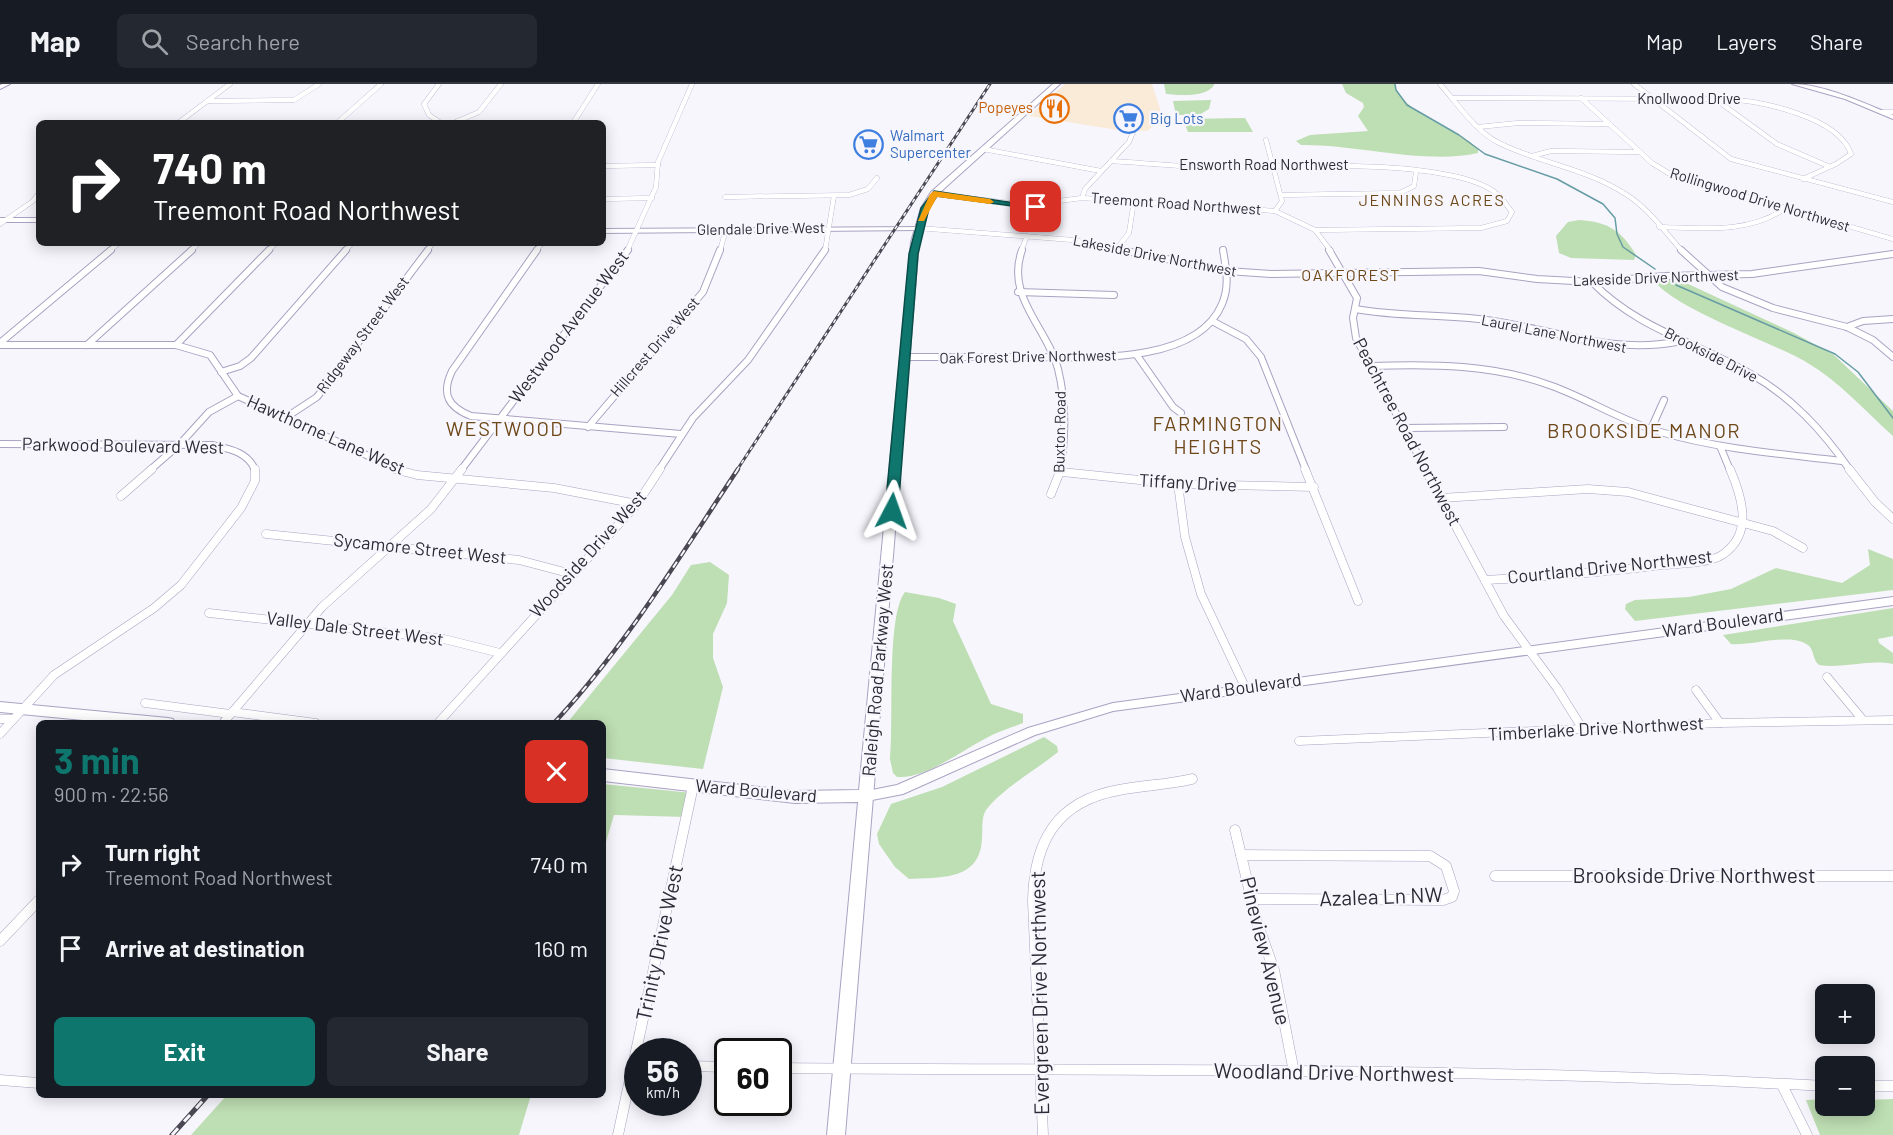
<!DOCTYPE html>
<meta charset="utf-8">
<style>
body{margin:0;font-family:Barlow,sans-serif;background:#242831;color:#f1f3f6;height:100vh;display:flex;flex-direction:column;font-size:22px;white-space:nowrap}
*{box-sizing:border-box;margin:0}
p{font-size:20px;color:#9ea1a6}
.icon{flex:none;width:33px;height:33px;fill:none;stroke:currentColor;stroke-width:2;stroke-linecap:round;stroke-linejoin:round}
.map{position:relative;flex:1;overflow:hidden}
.side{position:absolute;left:36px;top:636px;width:570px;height:378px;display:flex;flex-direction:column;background:#171b24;border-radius:9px;box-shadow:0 3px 15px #0003}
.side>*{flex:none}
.hud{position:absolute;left:36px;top:36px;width:570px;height:126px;border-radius:9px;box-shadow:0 3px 15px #0003;background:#202124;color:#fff;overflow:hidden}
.controls{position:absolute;left:1815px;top:900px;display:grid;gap:12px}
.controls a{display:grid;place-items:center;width:60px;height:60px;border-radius:9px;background:#171b24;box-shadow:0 3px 15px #0003;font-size:30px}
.speed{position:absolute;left:624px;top:954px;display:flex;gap:12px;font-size:30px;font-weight:700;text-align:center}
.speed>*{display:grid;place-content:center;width:78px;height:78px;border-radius:50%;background:#171b24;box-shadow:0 3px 15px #0003;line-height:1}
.speed small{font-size:15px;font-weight:400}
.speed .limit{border:3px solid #111;border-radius:9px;background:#fff;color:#111}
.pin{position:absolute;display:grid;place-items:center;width:51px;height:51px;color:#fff;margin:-26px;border-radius:12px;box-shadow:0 3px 9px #0006}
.me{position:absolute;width:66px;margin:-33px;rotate:4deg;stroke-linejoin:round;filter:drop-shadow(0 0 4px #0008)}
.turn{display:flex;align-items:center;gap:21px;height:126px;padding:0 18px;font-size:27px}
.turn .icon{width:78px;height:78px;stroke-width:2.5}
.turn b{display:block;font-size:42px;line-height:51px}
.round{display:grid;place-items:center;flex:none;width:63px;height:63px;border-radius:9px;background:#242831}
.headline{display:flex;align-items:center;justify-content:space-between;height:102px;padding:0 18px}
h1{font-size:36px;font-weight:700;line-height:45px;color:#0f766e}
.action{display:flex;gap:12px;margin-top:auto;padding:12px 18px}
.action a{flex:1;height:69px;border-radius:9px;background:#0f766e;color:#fff;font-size:24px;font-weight:700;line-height:69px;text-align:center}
.action a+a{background:#242831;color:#f1f3f6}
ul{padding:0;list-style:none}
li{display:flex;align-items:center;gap:18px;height:84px;padding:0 18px}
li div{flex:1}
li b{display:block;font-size:22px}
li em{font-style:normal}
header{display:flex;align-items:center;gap:36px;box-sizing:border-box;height:84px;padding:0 30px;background:#171b24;border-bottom:2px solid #363941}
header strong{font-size:28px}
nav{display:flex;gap:33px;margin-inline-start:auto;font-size:21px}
.search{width:420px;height:54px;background:#242831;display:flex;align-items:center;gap:15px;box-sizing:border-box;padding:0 21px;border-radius:9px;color:#9ea1a6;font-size:22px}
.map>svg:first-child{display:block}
</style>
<header>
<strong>Map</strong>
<div class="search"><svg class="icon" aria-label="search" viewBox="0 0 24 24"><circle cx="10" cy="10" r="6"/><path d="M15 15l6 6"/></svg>Search here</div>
<nav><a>Map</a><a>Layers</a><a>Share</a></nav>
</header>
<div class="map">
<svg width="1893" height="1051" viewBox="0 0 1893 1051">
<rect width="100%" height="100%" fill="#f7f6fd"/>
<path fill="#faebd8" d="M1065 0H1152L1163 34 1147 47 1118 46 1029 32Z"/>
<g fill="#bedeb3">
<path d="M1164 0H1214V1C1206 14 1180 11 1166 10Z"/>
<path d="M1342 0H1395C1394 21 1453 46 1470 58L1478 65V69C1427 81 1354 60 1301 61L1296 57 1310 51 1368 47 1358 32 1364 23 1363 19 1346 9Z"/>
<path d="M1211 16 1209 25 1199 31H1176L1173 17Z"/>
<path d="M1245 34 1253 48H1188L1183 35Z"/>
<path d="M1579 136C1608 138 1621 146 1636 171L1634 176 1571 174 1559 169 1556 152 1568 138Z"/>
<path d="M1673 193 1794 249 1834 271 1893 327V352C1864 326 1840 298 1806 278 1772 258 1672 224 1654 196Z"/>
<path d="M1868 465 1893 475V506L1635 537 1625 525 1626 520 1635 516 1689 513 1731 505 1776 484 1842 499 1870 481Z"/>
<path d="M710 478 729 491 727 519 713 550V574L723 603 703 685 603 674V639H567L672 511 691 481Z"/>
<path d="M905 508 939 514 956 520 953 537 991 620 1023 630V639C1013 643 1002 646 992 651 965 664 927 695 897 693L893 689 890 675C894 640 886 532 905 508Z"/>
<path d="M1893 524V552L1878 555 1879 559 1893 569V580C1868 575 1844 585 1819 581 1812 575 1815 567 1808 561 1791 548 1754 562 1731 560L1723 551Z"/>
<path d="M1044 653 1057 662 1058 668C1036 686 1003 704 986 726 981 734 983 744 982 753 981 797 942 793 909 795L895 783 879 760 877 750 891 720 942 703Z"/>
<path d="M603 700 692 709 687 733 614 731 603 768Z"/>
<path d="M227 1011H531L519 1051H191Z"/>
<path d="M1825 1015 1826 1022H1864L1865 1016 1893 1015V1051H1820L1806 1016Z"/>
</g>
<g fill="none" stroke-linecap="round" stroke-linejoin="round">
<g stroke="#669ca3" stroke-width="1.5">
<path d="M1395 0 1396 6 1407 21 1459 51 1485 70 1557 95 1603 120 1615 134 1617 150 1623 163 1655 185"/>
<path d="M1676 201 1835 270 1858 288 1893 334"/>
</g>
<defs>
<g id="street-far3">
<path d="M439 0 424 20 429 31 441 39"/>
<path d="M1440 0C1457 19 1475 47 1499 59 1540 79 1588 85 1627 111 1649 125 1665 148 1682 167"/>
<path d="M1634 0 1731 75 1893 118"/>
<path d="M1453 14 1727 15C1761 17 1839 33 1851 70L1836 80 1803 95"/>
<path d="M1581 14 1652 79 1670 90 1893 155"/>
<path d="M1715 15 1777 60 1828 82"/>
<path d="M207 17 294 16 319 0"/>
<path d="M1883 28H1893"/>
<path d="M178 39 230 0"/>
<path d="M337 39 381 0"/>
<path d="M453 39 479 28 501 0"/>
<path d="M573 39 598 0"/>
<path d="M1478 43 1518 39 1610 40"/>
<path d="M1266 56 1282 117 1275 127 1315 146 1331 167"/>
<path d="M983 65 1101 87"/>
<path d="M1532 72 1551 67 1640 68"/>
<path d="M1111 77C1146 79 1181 83 1217 83 1276 82 1454 73 1497 110 1503 115 1507 122 1512 128L1507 137 1481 144 1315 146"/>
<path d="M603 82 658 81"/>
<path d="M934 110 1027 121 1082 114 1275 127"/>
<path d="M1281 111 1400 109 1414 102 1416 88"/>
<path d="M725 113 849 111 868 105 877 94"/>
<path d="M1082 114 1085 105 1129 58 1133 48"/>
<path d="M603 115 652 114"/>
<path d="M0 140 33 117 39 109"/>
<path d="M1659 143C1700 144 1749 150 1784 125"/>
<path d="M918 144 1073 156 1129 167"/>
<path d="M1118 163 1129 149 1134 117"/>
<path d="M1223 165V167"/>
<path d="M109 167 119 159"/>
<path d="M190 167 199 159"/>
<path d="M268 167 276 159"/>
<path d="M345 167 352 159"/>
<path d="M427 167 433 159"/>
<path d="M536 167 542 159"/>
<path d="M627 167 656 103 658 78 692 0"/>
<path d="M720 167 726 145"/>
<path d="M825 167 834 112"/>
<path d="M1021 167 1027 152"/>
</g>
<g id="street-far2">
<path d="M537 166 452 287C441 310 448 323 471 332L681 350"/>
<path d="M1022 166C1005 213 1047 243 1058 285 1066 317 1066 354 1060 386"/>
<path d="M1121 166 1227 187 1271 190 1479 187 1537 195 1592 198 1665 192 1752 190 1893 170"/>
<path d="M1329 166 1357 214 1353 234 1356 254 1426 386"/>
<path d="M1681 166 1722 203 1773 224 1847 243 1873 256 1893 273"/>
<path d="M1592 198C1638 245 1694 257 1749 289 1792 313 1822 346 1850 386"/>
<path d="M1018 208 1114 211"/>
<path d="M1355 225C1399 233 1443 230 1487 236 1552 245 1610 270 1676 258L1677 253"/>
<path d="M1212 237 1246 255 1261 273 1306 386"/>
<path d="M1847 243 1863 237 1893 235"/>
<path d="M0 259 111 166"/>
<path d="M0 261H176L210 271 238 312 399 386"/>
<path d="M87 261 192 166"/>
<path d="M176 261 269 166"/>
<path d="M1136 270 1173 323 1181 329"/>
<path d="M905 273C945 273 985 273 1024 273 1080 273 1196 283 1222 220 1230 202 1226 184 1223 166"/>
<path d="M1371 282C1432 280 1494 280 1552 302 1588 315 1620 336 1657 347 1717 365 1780 370 1842 377"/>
<path d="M221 288 240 282 251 274 346 166"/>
<path d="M285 334 317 313 428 166"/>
<path d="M588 343 703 208 720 166"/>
<path d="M1403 344 1504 343"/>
<path d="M1651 345 1664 316"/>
<path d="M0 360 212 361C230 365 248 368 255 386"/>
<path d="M1720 362 1730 386"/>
<path d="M150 386 180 360 209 328 238 312"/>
<path d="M461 386 628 166"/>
<path d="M659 386 693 334 748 276 825 166"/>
</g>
<g id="street-far1">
<path d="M394 385 417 391 554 404 637 420"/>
<path d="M1305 385 1358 517"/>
<path d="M1425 385 1504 532 1557 604 1584 647"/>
<path d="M1849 385 1875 418 1893 435"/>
<path d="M1062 388 1178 400 1314 403"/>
<path d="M1178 400 1185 453 1201 510 1245 603"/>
<path d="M1051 410 1061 385"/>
<path d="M121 412 152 385"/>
<path d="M1441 414 1588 405 1628 408 1773 447 1803 464"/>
<path d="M266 450 519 476 572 490"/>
<path d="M1485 496C1545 493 1604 488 1663 481 1678 480 1710 479 1722 471 1754 450 1742 413 1730 385"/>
<path d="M209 529 444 555 500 569"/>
<path d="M1827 593 1863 636"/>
<path d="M1696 606 1720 639"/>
<path d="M145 619 230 630"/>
<path d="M232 628 316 639"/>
<path d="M0 635H13"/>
<path d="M223 639 322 523 431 425 462 385"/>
<path d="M438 639 637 420 660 385"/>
<path d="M0 650 54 591 154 524 181 501 241 424 255 397V385"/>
<path d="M1299 657 1720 639 1893 636"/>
</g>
<g id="street">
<path d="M1235 746 1257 838 1274 886 1294 988"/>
<path d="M1241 771 1430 772 1446 782 1454 807 1452 813 1443 816 1251 815"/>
<path d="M1495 792H1893"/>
<path d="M0 857 39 816"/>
<path d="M688 982 728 983"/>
<path d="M778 984C1127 987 1477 983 1826 1002"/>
<path d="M0 996 39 999"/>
<path d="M1782 1001 1807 1051"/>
<path d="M1864 1002H1893"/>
<path d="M618 1051 693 702"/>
<path d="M1043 1051 1033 817C1034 757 1057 717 1119 706 1143 701 1168 701 1192 695"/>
</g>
<g id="secondary">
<path d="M3 0H10L0 5V1Z"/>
<path d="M1792 0C1824 0 1864 19 1893 31V35L1845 15Z"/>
<rect x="0" y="134" width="39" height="4"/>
<path d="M920 143V145L918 146 603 149V145Z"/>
<path d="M1893 513V521L1113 627 1035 651 903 710 867 717 863 716 861 712 863 708 867 707 897 701 1028 644 1113 619Z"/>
</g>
<g id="primary">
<path d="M1053 0H1060L937 111 929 124 919 158 845 1051H827L858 718 795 719 603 697V685L795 707 859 706 911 158 921 124 931 108Z"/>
<path d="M0 618 168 634 173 635 175 639H114L0 628Z"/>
</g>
</defs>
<use href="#street-far3" stroke="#aaa2c2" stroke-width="5"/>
<use href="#street-far2" stroke="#aaa2c2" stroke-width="8"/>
<use href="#street-far1" stroke="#aaa2c2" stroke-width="9"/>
<use href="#street" stroke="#aaa2c2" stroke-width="11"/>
<use href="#secondary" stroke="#aaa2c2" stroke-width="2"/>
<use href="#primary" stroke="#aaa2c2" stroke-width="2"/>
<use href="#street-far3" stroke="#fff" stroke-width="4.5"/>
<use href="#street-far2" stroke="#fff" stroke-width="6"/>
<use href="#street-far1" stroke="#fff" stroke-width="8"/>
<use href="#street" stroke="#fff" stroke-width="10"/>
<use href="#secondary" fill="#fff" fill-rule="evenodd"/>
<use href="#primary" fill="#fff" fill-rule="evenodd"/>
<defs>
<path id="rail-far2" d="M737 386 990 0"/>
<path id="rail-far1" d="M554 639C626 562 680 472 738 385"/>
<path id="rail" d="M172 1051 208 1011"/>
</defs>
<use href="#rail-far2" stroke="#4b4853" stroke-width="3"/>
<use href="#rail-far1" stroke="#4b4853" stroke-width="4.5"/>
<use href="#rail" stroke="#4b4853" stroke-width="5"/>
<use href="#rail-far2" stroke="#f7f6fd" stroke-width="1.5" stroke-dasharray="4" stroke-linecap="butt"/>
<use href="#rail-far1" stroke="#f7f6fd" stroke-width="2" stroke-dasharray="7" stroke-linecap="butt"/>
<use href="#rail" stroke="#f7f6fd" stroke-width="3" stroke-dasharray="9" stroke-linecap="butt"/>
</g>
<path fill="#0f766e" stroke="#0a4d48" stroke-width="1.5" d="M934 107 1041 123 1036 125 937 112 929 124 918 170 898 427 892 431 885 427 909 170 921 124Z"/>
<path fill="#f59e0b" d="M934 107 990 115 994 118 990 120 937 113 924 137H918L930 110Z"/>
<defs>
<symbol id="restaurant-ring" viewBox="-11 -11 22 22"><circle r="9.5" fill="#f7f6fd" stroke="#e8710a" stroke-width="1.5"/><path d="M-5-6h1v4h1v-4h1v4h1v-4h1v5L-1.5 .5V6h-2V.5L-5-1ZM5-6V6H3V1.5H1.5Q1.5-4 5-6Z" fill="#e8710a"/></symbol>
<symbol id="supermarket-ring" viewBox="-11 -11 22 22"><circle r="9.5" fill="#f7f6fd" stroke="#3f7fe0" stroke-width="1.5"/><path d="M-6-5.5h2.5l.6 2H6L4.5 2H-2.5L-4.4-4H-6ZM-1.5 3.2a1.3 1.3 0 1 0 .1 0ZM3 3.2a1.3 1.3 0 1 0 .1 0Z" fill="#3f7fe0"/></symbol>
</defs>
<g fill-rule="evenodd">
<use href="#restaurant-ring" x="1038" y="8" width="33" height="33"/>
<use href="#supermarket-ring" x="1112" y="18" width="33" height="33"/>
<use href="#supermarket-ring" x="852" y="44" width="33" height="33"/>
</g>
<g text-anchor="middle" stroke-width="4.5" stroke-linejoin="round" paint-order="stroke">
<g font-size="15" fill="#2d2a36" stroke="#f7f6fd">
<text x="1689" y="20">Knollwood Drive</text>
<text x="1264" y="86">Ensworth Road Northwest</text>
<text transform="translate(1760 116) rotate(17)" y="5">Rollingwood Drive Northwest</text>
<text transform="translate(1176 120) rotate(4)" y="5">Treemont Road Northwest</text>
<text transform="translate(761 145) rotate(-1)" y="5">Glendale Drive West</text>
<text transform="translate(1155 172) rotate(11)" y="5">Lakeside Drive Northwest</text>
<text transform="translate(1656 194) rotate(-2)" y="5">Lakeside Drive Northwest</text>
<text transform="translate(1554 250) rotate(11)" y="5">Laurel Lane Northwest</text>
<text transform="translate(363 251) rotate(-53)" y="5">Ridgeway Street West</text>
<text transform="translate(655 263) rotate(-49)" y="5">Hillcrest Drive West</text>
<text transform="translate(1711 271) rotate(27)" y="5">Brookside Drive</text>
<text transform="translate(1028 273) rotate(-1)" y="5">Oak Forest Drive Northwest</text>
<text transform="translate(1060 348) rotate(-89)" y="5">Buxton Road</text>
</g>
<g font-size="15" fill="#c56008" stroke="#f7f6fd" text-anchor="end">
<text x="1033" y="29">Popeyes</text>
</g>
<g font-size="15" fill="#366cbe" stroke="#f7f6fd" text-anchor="start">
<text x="1150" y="40">Big Lots</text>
<text x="890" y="57">Walmart<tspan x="890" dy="17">Supercenter</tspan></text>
</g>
<g font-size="16" letter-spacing="1.5" fill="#6e4819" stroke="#f7f6fd">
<text x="1432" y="122">JENNINGS ACRES</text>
<text x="1351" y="197">OAKFOREST</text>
</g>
<g font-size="18" fill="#2d2a36" stroke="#f7f6fd">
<text transform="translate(569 243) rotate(-53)" y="6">Westwood Avenue West</text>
<text transform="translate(1407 348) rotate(62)" y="6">Peachtree Road Northwest</text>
<text transform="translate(326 351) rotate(24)" y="6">Hawthorne Lane West</text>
<text transform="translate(123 362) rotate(1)" y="6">Parkwood Boulevard West</text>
<text transform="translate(1188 399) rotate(3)" y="6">Tiffany Drive</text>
<text transform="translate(420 465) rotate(6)" y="6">Sycamore Street West</text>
<text transform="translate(588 470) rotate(-48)" y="6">Woodside Drive West</text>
<text transform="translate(1610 483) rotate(-6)" y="6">Courtland Drive Northwest</text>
<text transform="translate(1723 539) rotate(-8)" y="6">Ward Boulevard</text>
<text transform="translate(355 545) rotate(7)" y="6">Valley Dale Street West</text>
<text transform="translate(878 586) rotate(-85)" y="6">Raleigh Road Parkway West</text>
<text transform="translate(1241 604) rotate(-8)" y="6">Ward Boulevard</text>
<text transform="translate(1596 645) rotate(-3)" y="6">Timberlake Drive Northwest</text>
<text transform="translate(756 707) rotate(5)" y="6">Ward Boulevard</text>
</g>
<g font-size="20" letter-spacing="1.5" fill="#6e4819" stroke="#f7f6fd">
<text x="1218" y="347">FARMINGTON<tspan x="1218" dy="23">HEIGHTS</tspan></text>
<text x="505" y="352">WESTWOOD</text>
<text x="1644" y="354">BROOKSIDE MANOR</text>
</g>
<g font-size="21" fill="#2d2a36" stroke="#f7f6fd">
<text x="1694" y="799">Brookside Drive Northwest</text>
<text transform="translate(1381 813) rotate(-2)" y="7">Azalea Ln NW</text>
<text transform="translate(660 859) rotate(-78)" y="7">Trinity Drive West</text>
<text transform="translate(1265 867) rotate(76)" y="7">Pineview Avenue</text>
<text transform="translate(1040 909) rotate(-91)" y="7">Evergreen Drive Northwest</text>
<text transform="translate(1334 989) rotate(1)" y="7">Woodland Drive Northwest</text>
</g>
</g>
</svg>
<div class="controls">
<a>+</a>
<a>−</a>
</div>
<div class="speed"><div>56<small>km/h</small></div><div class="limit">60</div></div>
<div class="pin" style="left:1036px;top:123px;background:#d93025"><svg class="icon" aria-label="arrive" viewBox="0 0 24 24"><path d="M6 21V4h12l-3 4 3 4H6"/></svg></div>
<svg class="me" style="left:892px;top:427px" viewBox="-20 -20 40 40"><path d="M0-17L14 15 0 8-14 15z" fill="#0f766e" stroke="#fff" stroke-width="4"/></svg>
<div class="hud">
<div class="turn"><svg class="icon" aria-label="right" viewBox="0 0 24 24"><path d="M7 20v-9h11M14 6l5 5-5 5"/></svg><div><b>740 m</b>Treemont Road Northwest</div></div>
</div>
<section class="side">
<div class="headline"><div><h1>3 min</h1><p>900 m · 22:56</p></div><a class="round" style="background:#d93025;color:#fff"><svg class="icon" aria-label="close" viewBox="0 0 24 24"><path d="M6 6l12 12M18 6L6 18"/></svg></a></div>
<ul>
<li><svg class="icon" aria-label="right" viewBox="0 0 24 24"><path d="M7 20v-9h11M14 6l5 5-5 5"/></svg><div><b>Turn right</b><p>Treemont Road Northwest</p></div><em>740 m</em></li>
<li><svg class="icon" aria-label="arrive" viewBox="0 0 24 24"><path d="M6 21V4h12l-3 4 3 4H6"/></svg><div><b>Arrive at destination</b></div><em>160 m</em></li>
</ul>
<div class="action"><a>Exit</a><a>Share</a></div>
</section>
</div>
